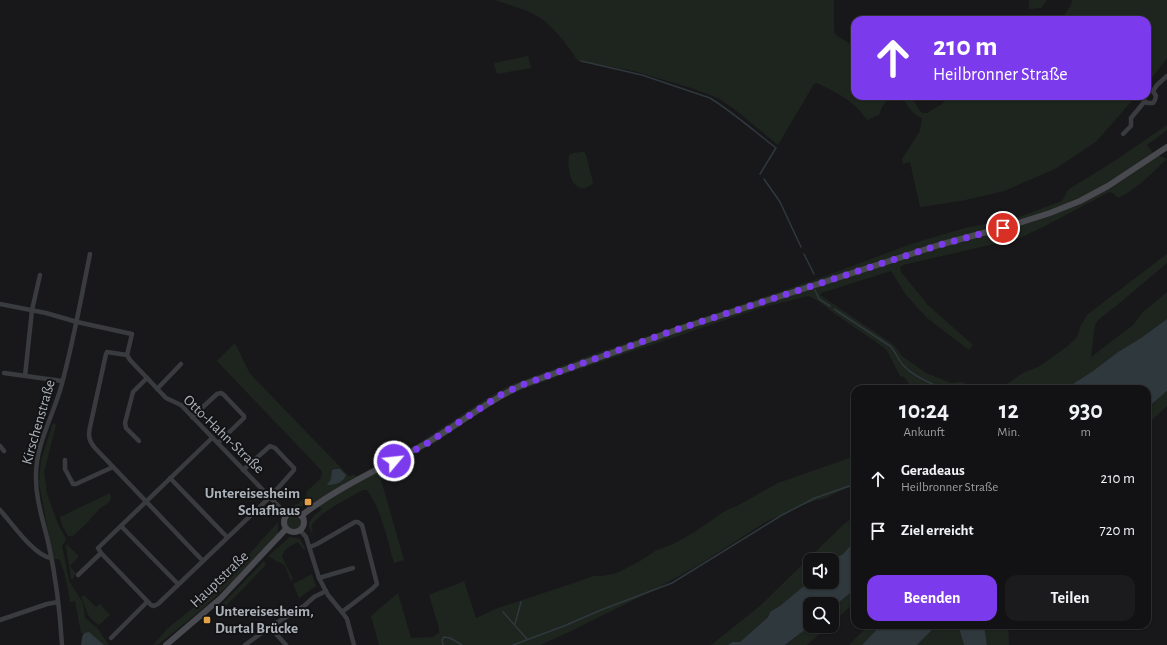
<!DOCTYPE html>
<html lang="de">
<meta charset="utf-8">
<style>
body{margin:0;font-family:"Alegreya Sans",sans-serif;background:#1b1b1d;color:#f1f3f6;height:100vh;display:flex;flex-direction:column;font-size:15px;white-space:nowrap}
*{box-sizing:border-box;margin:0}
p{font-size:13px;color:#9c9ea0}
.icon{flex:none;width:22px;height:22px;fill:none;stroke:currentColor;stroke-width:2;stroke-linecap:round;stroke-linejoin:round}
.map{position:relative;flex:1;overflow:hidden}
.drawer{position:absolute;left:851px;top:385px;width:300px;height:244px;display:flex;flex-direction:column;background:#121214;border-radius:12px;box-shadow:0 1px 3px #0004,0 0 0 1px #313234}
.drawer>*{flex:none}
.top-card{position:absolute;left:851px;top:16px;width:300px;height:84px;border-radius:12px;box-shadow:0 1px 3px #0004,0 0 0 1px #313234;background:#7c3aed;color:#fff;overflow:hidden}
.tools{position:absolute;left:803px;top:553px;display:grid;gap:8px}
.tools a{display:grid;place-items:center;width:36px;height:36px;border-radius:8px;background:#121214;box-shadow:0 1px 3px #0004,0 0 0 1px #313234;font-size:20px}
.pin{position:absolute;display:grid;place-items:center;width:34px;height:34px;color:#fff;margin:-17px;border:2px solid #fff;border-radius:50%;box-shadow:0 1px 4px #0007}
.me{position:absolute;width:44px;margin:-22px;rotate:62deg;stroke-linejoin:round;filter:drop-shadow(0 0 3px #0008)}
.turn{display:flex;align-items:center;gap:14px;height:84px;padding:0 16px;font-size:18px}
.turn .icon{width:52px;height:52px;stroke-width:2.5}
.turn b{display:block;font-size:28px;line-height:34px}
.eta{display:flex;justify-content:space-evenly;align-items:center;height:68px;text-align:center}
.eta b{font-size:24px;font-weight:700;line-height:28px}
.button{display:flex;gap:8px;margin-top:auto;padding:8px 16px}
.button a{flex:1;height:46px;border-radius:12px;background:#7c3aed;color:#fff;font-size:16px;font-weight:700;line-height:46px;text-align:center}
.button a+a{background:#1b1b1d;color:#f1f3f6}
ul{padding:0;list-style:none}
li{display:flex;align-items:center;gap:12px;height:52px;padding:0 16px}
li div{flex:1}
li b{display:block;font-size:15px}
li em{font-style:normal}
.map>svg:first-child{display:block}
</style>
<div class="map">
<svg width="1167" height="645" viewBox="0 0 1167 645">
<rect width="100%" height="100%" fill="#18181a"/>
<g fill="#1e251f">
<path d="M495 0H834V31L836 35 855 47V96H890L882 107 879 115 867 120C853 100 839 94 817 83L814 84 778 145 733 108 718 98 691 88 634 71 578 61C569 47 553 26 539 17 526 9 509 5 495 0Z"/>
<path d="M1029 0H1047L1041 8 1029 9Z"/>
<path d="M1072 0H1167V58L1147 84V20H1061L1071 5Z"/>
<path d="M527 56H528L531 68 497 74 494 64 495 63Z"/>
<path d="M901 96H911L920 111 923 113H927L942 104 949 96H1136L1097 141 1055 169 1004 191 961 201 920 207 910 162 903 164 902 159 920 131 922 118C912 115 907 104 901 96Z"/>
<path d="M1167 125V130L1147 145 1153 153 1167 159C1152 173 1136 190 1118 198L1113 193 1109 192 1045 226 1020 238 903 265 900 267 901 272 928 305 973 345 969 350 927 318 906 295 891 271 821 293 820 295 894 345 902 356 926 373 951 383 961 382 982 389H913L904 377 900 376 886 349 835 314 817 300 808 296 764 307 559 376 519 391 496 402 435 443 379 473 404 560 394 563C387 539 382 511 367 490H363C351 497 318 513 312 525 311 528 312 530 313 534H312L309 527V522L315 515 322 509 312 501 297 509 291 510 289 507 298 504 307 495 306 492 321 478 322 472 320 469 217 361 235 343 249 372 255 379 349 476 354 475 357 476 419 443 487 398 510 385 591 355 820 278 914 243 965 228 1016 218 1062 201C1065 197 1065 193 1069 189L1113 162Z"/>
<path d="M581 152H584L586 155 593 183C590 186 588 187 585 188 570 191 567 165 569 155L573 153Z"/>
<path d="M1167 254V263L1116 306 1098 320 1095 325 1091 357 1133 325 1142 313 1167 292V319L1141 338 1118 352 1093 371 1065 389H1000L1023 373 1040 366 1069 345 1077 337 1081 325 1088 314Z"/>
<path d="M1167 391V406L1147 425V408Z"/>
<path d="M53 423 56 425 44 472 47 494 58 524 65 537 66 540 62 546 69 581 83 603 85 618 97 628 109 645H104L89 633H81L75 601 70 602C68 587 65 572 59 559H53L39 483 41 460Z"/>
<path d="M855 456V486L844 489 824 499 817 500 795 508 764 523 700 564 654 590 569 632 540 645H379L371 616 398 593 411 638 433 637 439 633V628L429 595 464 581 476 618 498 608 577 582 593 576H603L617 573 640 561 655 551 675 543 693 533 725 511 737 506 778 483Z"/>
<path d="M110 493 111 499 108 503 99 509 87 523 73 536H68L62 525 60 517Z"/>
<circle cx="294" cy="522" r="7"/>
<path d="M855 516V543C850 545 848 550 843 554 834 562 822 560 810 560V581L781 605 770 612 768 616 759 625 740 642H732L728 645H711L760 606 844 524Z"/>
<path d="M278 522V533L234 580 201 610 159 644 153 645 167 629 199 603 236 569Z"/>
<path d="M290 537 300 539 305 548 304 550 298 542C291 546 284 548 282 557L293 579 291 581 285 566 282 563 278 562 268 556Z"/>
<path d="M67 544 69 547 79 556 70 566 76 573 72 580 71 579 66 546Z"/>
<path d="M264 561 266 565 224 608 222 606 223 603Z"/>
<path d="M312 574 316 586 299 598 293 584Z"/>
<path d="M855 589V602L832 623V608Z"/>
<path d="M84 595 96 607 100 604 110 615 99 625C85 616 88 611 81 597Z"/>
<path d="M869 625H881L862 645H849Z"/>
<path d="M937 625H958L964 645H917Z"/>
<path d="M984 625H1008L1009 645H987Z"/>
<path d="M810 626H828L807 645H786Z"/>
</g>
<g fill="#2f383d">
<path d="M1167 319V391L1147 408V389H1065L1093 371 1118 352 1141 338Z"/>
<path d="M336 469H340L346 475C343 483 335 485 327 485L331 479 332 470Z"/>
<path d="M855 543V589L832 608V604H810V626L785 645H728L732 642H740L759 625 768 617 770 612 781 605 810 581V582H832V560L843 554 852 544Z"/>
<path d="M881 625H937L917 645H862Z"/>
<path d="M958 625H984L987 645H964Z"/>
<path d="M89 632 104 645H81L82 637 84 633Z"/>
</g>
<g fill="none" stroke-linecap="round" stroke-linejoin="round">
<g stroke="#2f383d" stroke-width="1.5">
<path d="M581 61 642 75 710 98C734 113 754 131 776 148L760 174"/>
<path d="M764 179 780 202 801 247"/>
<path d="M804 254 814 274"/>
<path d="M815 290 819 299 830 306"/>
<path d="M834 309 890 346C896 352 898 360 904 366 914 377 929 382 942 389"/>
<path d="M503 612 527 639"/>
<path d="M515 624 521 602"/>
<path d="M443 645 442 640 444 637 450 638 462 645"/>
<path d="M513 645 564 626 601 610 672 583 782 515 815 498 855 484"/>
</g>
<g stroke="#393b3f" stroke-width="4.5">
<path d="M1147 91H1153"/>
<path d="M1153 91 1157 85 1167 76"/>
<path d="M1144 96V100L1147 103H1153L1155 100 1156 96 1153 91"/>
<path d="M1123 134 1131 126V118L1145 101"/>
<path d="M0 304 46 313 77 322 132 334 127 355"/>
<path d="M127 355 107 352 106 354 90 427C88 436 89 441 95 448L203 561"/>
<path d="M127 355 130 360 166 398 181 405 287 515"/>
<path d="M4 373 62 381"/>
<path d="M25 376 32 310 40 275"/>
<path d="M157 389 181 364"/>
<path d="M192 417 217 394 221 393 223 394 244 416V418L218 443"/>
<path d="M212 438 98 548 101 553 151 605 154 606 158 604 270 497 294 470V468L275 448 270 446 243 470"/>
<path d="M139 441 126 428 125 423 133 392 147 378"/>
<path d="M0 446 4 451"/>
<path d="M65 460V469L73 484H76L113 467"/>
<path d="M170 478 227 537"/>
<path d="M0 510C12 523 34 556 51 558"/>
<path d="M121 526 178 584"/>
<path d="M300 530 306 537 319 578 328 595 342 612 347 619 354 645"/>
<path d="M310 547 317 544 355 522H358L362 525 377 584 372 589 342 612"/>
<path d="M78 575 101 553"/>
<path d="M319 578 353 568"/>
<path d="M0 620 47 604 58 602"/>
<path d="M270 627 286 645"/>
<path d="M111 638 147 602"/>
<path d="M62 645C60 612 56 578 49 546 44 523 35 498 36 475 36 444 53 416 61 387 73 344 81 299 90 254"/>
<path d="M245 645 270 627 304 606 314 597 326 591"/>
</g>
<g stroke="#484a4f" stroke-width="6">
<circle cx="294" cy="522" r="10"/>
<path d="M301 516C339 486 384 467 425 444 458 425 487 401 522 385L679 329 939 245 1016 224 1050 213 1080 201 1108 186 1167 147"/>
<path d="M166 645 221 598 286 529"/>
</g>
</g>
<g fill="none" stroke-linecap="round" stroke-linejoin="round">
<path stroke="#7c3aed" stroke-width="7" stroke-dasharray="0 12.6" d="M394 461 426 444 502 394 522 385 669 332 939 245 1003 228"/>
</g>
<g fill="#e5a146" stroke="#131315" stroke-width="1.5">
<rect x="304" y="498" width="8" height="8" rx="2"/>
<rect x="203" y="616" width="8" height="8" rx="2"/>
</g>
<g text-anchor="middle" stroke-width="4" stroke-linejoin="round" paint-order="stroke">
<g font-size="15" fill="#abb1b9" stroke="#131315">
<text transform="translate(38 422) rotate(-74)" y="5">Kirschenstraße</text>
<text transform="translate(224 434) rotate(44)" y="5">Otto-Hahn-Straße</text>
<text transform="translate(219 579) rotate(-44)" y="5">Hauptstraße</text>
</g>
<g font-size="15" font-weight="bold" fill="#abb1b9" stroke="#131315" text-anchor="end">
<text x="300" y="498">Untereisesheim<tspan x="300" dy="17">Schafhaus</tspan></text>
<text x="215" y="616" text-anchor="start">Untereisesheim,<tspan x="215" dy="17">Durtal Brücke</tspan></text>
</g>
</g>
</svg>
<div class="tools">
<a><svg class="icon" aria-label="sound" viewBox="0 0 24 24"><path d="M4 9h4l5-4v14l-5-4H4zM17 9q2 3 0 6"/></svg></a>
<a><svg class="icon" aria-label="search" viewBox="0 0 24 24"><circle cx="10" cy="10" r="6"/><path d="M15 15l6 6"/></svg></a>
</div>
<div class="pin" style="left:1003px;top:228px;background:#d93025"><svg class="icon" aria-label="arrive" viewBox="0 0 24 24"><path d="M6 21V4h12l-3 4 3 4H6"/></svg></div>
<svg class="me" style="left:394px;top:461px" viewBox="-20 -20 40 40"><circle r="17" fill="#7c3aed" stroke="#fff" stroke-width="3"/><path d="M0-11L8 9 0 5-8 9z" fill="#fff"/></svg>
<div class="top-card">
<div class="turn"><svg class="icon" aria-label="ahead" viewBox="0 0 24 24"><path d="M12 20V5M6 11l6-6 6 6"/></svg><div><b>210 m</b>Heilbronner Straße</div></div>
</div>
<section class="drawer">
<div class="eta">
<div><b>10:24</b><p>Ankunft</p></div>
<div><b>12</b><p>Min.</p></div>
<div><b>930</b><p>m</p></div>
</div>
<ul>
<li><svg class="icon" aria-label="ahead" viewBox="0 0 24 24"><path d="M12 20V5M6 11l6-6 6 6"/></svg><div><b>Geradeaus</b><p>Heilbronner Straße</p></div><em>210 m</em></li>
<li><svg class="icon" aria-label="arrive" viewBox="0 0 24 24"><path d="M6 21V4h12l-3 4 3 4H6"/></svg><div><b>Ziel erreicht</b></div><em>720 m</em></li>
</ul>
<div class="button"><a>Beenden</a><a>Teilen</a></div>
</section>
</div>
